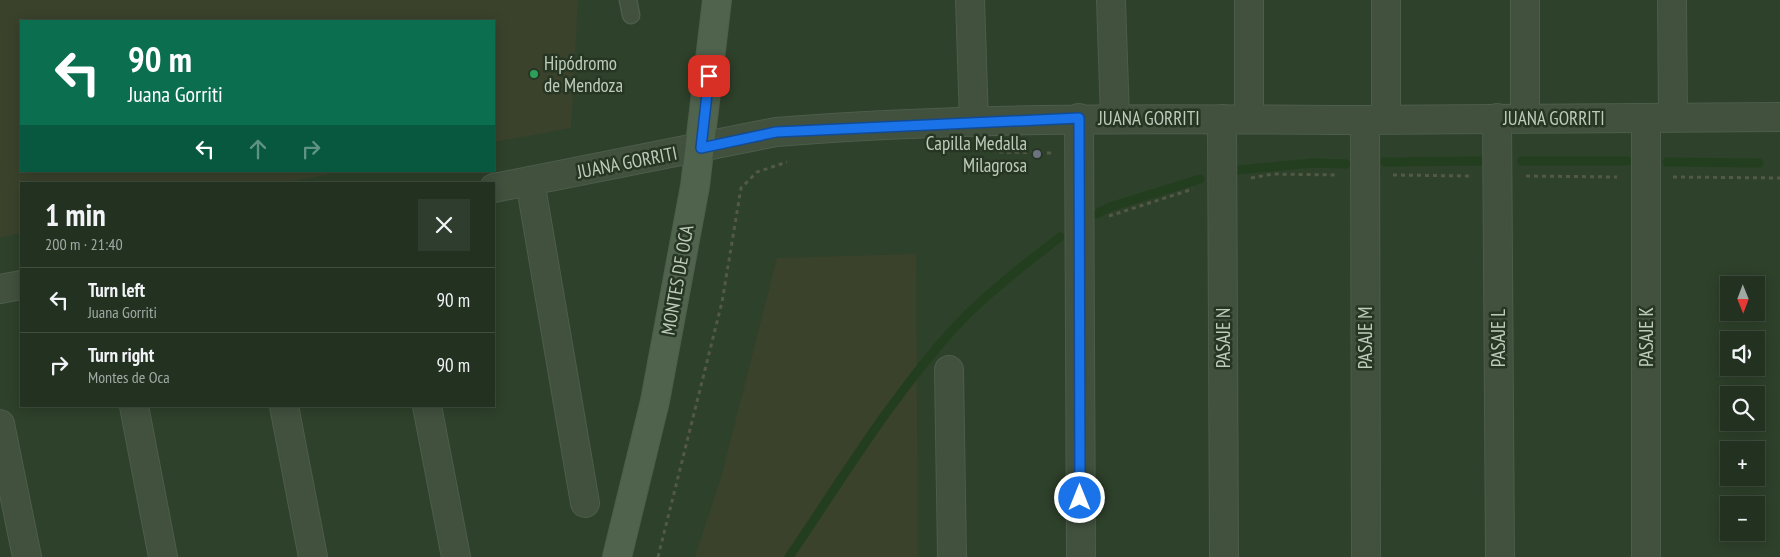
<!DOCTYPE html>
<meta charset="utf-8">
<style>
body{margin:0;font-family:"PT Sans Narrow",sans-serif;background:#2e3d2d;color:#f1f3f6;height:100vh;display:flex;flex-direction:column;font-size:19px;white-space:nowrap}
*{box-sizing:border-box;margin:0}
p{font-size:16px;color:#a2a9a5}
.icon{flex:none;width:28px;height:28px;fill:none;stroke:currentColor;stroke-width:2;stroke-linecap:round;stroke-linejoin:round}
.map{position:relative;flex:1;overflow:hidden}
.drawer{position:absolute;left:20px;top:182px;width:475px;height:225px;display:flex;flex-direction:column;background:#223120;border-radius:0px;box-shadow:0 2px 12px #0003,0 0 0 1px #3f4c3e}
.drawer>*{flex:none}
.guide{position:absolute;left:20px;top:20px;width:475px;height:152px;border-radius:0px;box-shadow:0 2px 12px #0003,0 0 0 1px #3f4c3e;background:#0b6e4f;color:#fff;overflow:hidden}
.needle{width:32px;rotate:179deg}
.fabs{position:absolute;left:1720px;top:276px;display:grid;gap:10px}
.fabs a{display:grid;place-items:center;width:45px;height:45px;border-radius:0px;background:#223120;box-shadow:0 2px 12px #0003,0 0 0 1px #3f4c3e;font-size:25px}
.pin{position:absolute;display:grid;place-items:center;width:42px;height:42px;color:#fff;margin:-21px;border-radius:10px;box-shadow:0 2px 8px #0006}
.me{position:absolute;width:55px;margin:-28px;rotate:0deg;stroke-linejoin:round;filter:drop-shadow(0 0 4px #0008)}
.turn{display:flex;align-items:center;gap:18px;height:105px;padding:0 25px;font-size:22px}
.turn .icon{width:65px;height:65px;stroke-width:2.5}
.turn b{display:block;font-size:35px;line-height:42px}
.lanes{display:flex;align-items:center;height:48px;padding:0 25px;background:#0003;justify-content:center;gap:25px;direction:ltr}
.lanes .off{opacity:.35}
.round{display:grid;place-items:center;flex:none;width:52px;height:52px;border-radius:0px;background:#2e3d2d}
.headline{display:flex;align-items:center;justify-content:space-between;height:85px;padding:0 25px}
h1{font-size:30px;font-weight:700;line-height:38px}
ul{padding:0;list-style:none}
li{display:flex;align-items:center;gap:15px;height:65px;padding:0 25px;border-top:1px solid #3f4c3e}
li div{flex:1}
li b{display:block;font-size:19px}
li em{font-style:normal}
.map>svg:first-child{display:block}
</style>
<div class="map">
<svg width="1780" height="557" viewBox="0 0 1780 557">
<rect width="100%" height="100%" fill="#2e412a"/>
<g fill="#3a422c">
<path d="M0 0H578L571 128 494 142V21H21V171H344L279 184H21V233L0 238Z"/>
<path d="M916 254 918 557H695L722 474 777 258Z"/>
</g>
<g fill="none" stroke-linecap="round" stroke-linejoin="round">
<g stroke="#233e1e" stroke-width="9">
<path d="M1522 161H1627"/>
<path d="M1385 162 1481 161"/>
<path d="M1667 162 1759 163"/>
<path d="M1237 170 1312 163 1346 164"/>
<path d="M1096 214 1110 207 1200 179"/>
<path d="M789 557C842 479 892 396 956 326 987 293 1024 265 1060 237"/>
</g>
<defs>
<path id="service" d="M628 0 631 15"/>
<g id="minor">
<path d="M970 0 974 122"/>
<path d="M1111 0 1115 118"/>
<path d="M1249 0V119"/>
<path d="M1386 0V119"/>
<path d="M1672 0 1673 117"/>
<path d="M1079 118 1081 557"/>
<path d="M1497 118 1500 557"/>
<path d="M1525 118V0"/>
<path d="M1646 118V557"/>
<path d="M1222 119 1224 557"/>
<path d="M1365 120 1366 557"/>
<path d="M530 181 585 503"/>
<path d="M949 370 952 557"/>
<path d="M134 406 163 557"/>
<path d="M284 406 313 557"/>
<path d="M427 406 456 557"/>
<path d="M0 424 27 557"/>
</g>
<g id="tertiary">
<path d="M494 188 776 132C971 116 1166 119 1361 120 1501 120 1640 117 1780 117"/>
<path d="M0 289 21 285"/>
</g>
<path id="secondary" d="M617 557 655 401 695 186 717 0"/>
</defs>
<use href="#service" stroke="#4d5d4b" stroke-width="19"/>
<use href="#minor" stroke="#4d5d4b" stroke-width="30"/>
<use href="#tertiary" stroke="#4d5d4b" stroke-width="30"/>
<use href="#secondary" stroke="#4d5d4b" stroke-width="30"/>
<g stroke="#535945" stroke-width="3" stroke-dasharray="4 4" stroke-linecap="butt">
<path d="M999 152 1051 153"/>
<path d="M1393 175 1469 176"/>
<path d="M1526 176 1617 177"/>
<path d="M1673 177 1780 178"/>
<path d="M1251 178 1273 174 1337 175"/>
<path d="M1109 216 1193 189"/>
<path d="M658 557 722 302 741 188 757 172 787 162"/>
</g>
<use href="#service" stroke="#41513e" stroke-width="16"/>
<use href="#minor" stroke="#41513e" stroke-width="28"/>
<use href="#tertiary" stroke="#41513e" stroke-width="28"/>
<use href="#secondary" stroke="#50634d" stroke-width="28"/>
</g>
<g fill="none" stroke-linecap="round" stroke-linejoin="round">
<defs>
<path id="route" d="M709 76 701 148 776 132 1079 118 1080 498"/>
</defs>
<use href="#route" stroke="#114b97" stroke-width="12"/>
<use href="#route" stroke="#1a73e8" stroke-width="9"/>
</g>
<circle fill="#2e9e5b" stroke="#263623" stroke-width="2" cx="534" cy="74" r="5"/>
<circle fill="#6b7280" stroke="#263623" stroke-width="2" cx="1037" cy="154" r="5"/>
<g text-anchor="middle" stroke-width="5" stroke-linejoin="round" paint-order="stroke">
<g font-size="19" fill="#bdcbbb" stroke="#263623" text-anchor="start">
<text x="544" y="70">Hipódromo<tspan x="544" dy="22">de Mendoza</tspan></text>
<text x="1027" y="150" text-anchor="end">Capilla Medalla<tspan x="1027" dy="22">Milagrosa</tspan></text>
</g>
<g font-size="19" fill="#bdcbbb" stroke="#263623">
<text x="1149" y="125">JUANA GORRITI</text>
<text x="1554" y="125">JUANA GORRITI</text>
<text transform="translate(627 162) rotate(-11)" y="7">JUANA GORRITI</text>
<text transform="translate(677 280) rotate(-80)" y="7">MONTES DE OCA</text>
<text transform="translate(1646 337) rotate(-90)" y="7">PASAJE K</text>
<text transform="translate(1223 338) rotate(-90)" y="7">PASAJE N</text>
<text transform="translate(1365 338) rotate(-90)" y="7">PASAJE M</text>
<text transform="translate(1498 338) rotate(-90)" y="7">PASAJE L</text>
</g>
</g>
</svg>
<div class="fabs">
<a><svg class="needle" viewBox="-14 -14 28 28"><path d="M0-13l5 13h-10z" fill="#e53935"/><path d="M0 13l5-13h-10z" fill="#a2a9a5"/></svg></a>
<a><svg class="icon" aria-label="sound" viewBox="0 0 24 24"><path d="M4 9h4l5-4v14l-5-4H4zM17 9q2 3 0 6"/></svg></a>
<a><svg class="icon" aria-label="search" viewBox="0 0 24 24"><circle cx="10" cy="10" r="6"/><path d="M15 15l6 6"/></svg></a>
<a>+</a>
<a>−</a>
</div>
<div class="pin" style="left:709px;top:76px;background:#d93025"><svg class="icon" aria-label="arrive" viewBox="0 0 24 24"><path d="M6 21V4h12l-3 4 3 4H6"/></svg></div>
<svg class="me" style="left:1080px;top:498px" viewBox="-20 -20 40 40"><circle r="17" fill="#1a73e8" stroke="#fff" stroke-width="3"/><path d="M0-11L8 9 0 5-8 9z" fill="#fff"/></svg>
<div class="guide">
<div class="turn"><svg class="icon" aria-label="left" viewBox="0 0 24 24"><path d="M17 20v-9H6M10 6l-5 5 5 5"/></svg><div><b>90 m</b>Juana Gorriti</div></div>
<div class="lanes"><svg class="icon" aria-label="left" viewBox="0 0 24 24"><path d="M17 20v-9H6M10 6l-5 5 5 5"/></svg><svg class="icon off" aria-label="ahead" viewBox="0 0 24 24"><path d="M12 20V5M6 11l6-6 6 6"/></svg><svg class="icon off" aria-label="right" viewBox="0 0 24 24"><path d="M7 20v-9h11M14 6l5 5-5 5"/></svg></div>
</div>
<section class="drawer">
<div class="headline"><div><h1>1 min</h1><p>200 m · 21:40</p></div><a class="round"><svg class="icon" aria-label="close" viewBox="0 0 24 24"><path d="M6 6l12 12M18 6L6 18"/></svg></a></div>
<ul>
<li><svg class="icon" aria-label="left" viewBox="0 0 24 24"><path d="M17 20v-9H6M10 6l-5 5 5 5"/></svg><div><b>Turn left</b><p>Juana Gorriti</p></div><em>90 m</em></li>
<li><svg class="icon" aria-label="right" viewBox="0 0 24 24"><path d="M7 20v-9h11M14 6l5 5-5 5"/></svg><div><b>Turn right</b><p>Montes de Oca</p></div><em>90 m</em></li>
</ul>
</section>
</div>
